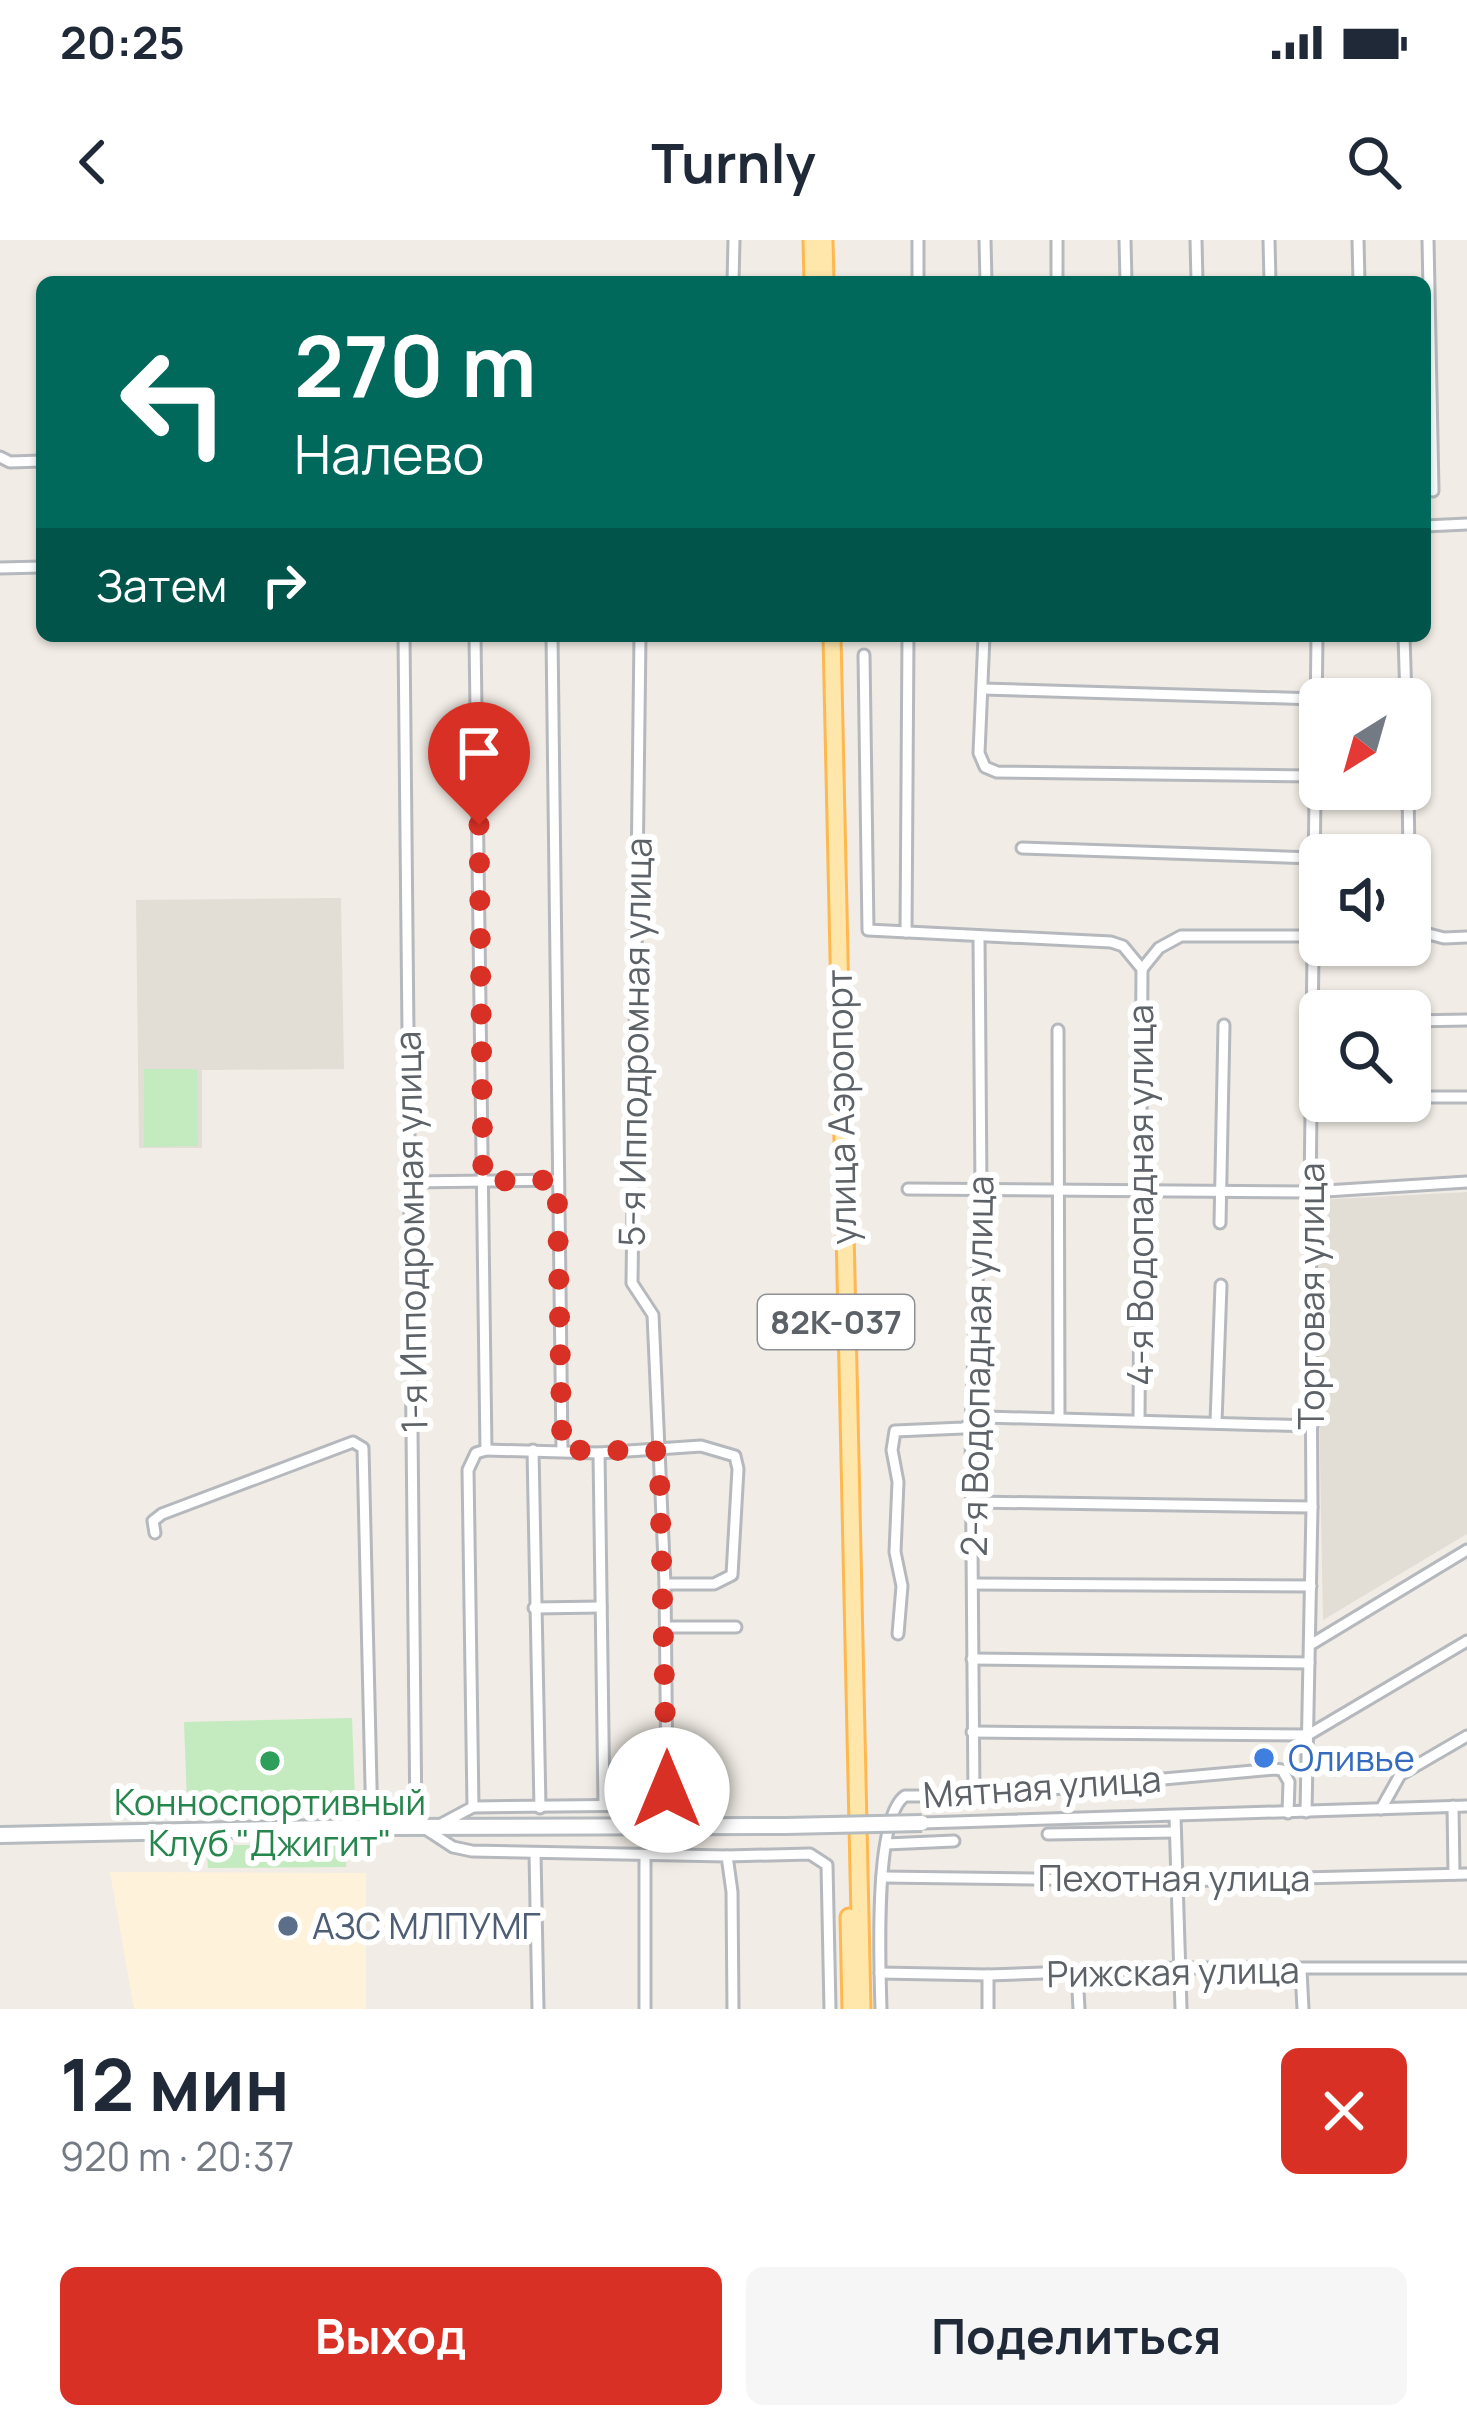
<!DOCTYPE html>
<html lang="ru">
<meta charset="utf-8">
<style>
body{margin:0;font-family:Manrope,sans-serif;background:#f6f6f7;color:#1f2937;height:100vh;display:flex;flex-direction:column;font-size:45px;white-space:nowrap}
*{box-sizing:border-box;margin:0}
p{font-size:39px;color:#747a83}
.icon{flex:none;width:66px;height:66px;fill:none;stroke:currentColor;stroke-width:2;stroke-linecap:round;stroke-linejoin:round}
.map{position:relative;height:1769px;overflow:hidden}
.details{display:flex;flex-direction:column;background:#fff;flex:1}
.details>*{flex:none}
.hud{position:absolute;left:36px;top:36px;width:1395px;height:366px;border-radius:18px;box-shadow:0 3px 9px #0004;background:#00695c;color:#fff;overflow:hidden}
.needle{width:78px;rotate:217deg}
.buttons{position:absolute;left:1299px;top:438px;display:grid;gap:24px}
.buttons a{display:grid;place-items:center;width:132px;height:132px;border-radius:18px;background:#fff;box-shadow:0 3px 9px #0004;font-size:60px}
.pin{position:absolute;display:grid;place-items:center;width:102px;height:102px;color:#fff;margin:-123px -51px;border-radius:50% 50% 50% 0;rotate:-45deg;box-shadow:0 0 12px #0007}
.pin .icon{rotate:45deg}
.me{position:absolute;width:132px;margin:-66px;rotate:0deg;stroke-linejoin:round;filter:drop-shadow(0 0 9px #0008)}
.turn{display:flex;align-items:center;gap:42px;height:252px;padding:0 60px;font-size:54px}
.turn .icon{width:156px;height:156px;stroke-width:2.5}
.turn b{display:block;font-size:84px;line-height:102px}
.then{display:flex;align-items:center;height:114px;padding:0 60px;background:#0003;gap:24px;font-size:45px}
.round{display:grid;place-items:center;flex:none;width:126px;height:126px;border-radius:18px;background:#f6f6f7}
.headline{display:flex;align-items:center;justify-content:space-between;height:204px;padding:0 60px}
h1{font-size:72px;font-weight:700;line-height:90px}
.button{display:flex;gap:24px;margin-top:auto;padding:24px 60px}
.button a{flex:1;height:138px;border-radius:18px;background:#d93025;color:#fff;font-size:48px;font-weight:700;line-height:138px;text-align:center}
.button a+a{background:#f6f6f7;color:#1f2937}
.status{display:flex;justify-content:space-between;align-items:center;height:84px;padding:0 60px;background:#fff;direction:ltr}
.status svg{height:33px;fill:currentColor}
header{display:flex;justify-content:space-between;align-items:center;height:156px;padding:0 60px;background:#fff;font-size:54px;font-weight:700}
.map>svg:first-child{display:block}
</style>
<div class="status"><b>20:25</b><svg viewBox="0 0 49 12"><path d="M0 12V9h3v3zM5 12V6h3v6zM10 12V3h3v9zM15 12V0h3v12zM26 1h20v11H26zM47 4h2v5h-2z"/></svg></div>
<header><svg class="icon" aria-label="back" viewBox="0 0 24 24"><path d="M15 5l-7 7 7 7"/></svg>Turnly<svg class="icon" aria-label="search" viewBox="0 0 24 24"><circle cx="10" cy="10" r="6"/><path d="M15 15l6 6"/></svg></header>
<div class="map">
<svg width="1467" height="1769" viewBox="0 0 1467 1769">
<rect width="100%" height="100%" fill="#f1ece5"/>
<path fill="#fff2db" d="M110 1632 366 1633V1769H134Z"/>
<g fill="#e3ded5">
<path d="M341 658 344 829 202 830V908H139L136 660Z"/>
<path d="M1467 952V1294L1323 1380 1315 960Z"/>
</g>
<g fill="#c4ebbf">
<path d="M144 829H197L198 906 144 907Z"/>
<path d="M352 1478 355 1559 187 1563 184 1482Z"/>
<path d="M206 1605H347L346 1627 208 1628Z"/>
</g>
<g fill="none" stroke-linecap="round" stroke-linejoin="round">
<defs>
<g id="street">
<path d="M985 0 986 42"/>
<path d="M1057 0V42"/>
<path d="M1125 0 1126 42"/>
<path d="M1196 0 1197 42"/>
<path d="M1269 0 1270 42"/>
<path d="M1358 0 1359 42"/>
<path d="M1428 0 1433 251"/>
<path d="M733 42 734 0"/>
<path d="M918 42V0"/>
<path d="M0 217 10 222 42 221"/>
<path d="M1425 286 1467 284"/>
<path d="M0 328 42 327"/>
<path d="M404 396 416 1588"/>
<path d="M552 396 562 1210"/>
<path d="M984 396 979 513 985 527 997 532 1315 536"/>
<path d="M1404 396 1406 459"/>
<path d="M864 415 868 690 1111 702 1123 706 1142 729"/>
<path d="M983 449 1316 459"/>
<path d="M1408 549 1409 615"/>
<path d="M1022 608 1314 618"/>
<path d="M1410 642 1411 669 1421 692"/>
<path d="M906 692 908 396"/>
<path d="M1421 692 1444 698 1467 697"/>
<path d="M1142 729 1159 708 1181 696H1312"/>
<path d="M1410 781 1467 780"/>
<path d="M1058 790 1059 1177"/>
<path d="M1410 857H1467"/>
<path d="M409 942 557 940"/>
<path d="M908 949 1310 952 1467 942"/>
<path d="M1220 983 1224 785"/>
<path d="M1139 1180 1142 729"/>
<path d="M1216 1182 1221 1045"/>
<path d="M486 1210 599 1213 701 1206 735 1216 738 1229 732 1335 714 1344H665"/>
<path d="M533 1210 540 1568"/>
<path d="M599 1213 604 1564"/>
<path d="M974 1262 1312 1267"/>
<path d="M155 1293 153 1281 162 1274 353 1202 363 1208 372 1587"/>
<path d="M973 1344 1311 1346"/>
<path d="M534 1368 601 1367"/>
<path d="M666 1387H736"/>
<path d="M898 1394 902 1346 895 1312 898 1242 892 1210 895 1191 963 1188 985 1177 1312 1186"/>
<path d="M1310 1405 1467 1310"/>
<path d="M972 1419 1309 1423"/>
<path d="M972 1492 1308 1495 1467 1401"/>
<path d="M974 1556 971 1185 981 950 979 697"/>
<path d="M1453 1566 1454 1634"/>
<path d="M473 1567 468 1230 476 1213 486 1210 475 396"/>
<path d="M1381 1569 1400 1535 1467 1496"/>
<path d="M1306 1572 1312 1267 1310 952 1317 396"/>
<path d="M1175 1576 1181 1769"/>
<path d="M443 1583 473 1567 654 1565 664 1560 667 1550 665 1344 653 1075 632 1043 640 396"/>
<path d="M922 1583 1467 1566"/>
<path d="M424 1588 453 1607 472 1611 727 1616 732 1652 733 1769"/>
<path d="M1048 1594 1175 1592"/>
<path d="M886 1604 954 1601"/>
<path d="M535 1613 538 1769"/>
<path d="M645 1615V1769"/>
<path d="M727 1616 810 1614 827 1625 830 1769"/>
<path d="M882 1637 1174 1641 1467 1634"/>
<path d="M1301 1730 1303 1769"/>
<path d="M1077 1732 1079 1769"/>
<path d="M880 1733 988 1735 1178 1728H1467"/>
<path d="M988 1735V1769"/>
<path d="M881 1769C880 1728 873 1578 905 1556H974L1275 1529 1282 1530 1289 1542 1288 1573"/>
</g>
<path id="secondary" d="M0 1595 372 1587 785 1586"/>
<g id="primary">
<path d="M812 0 813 42"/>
<path d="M824 0 825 42"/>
<path d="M832 396 862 1769"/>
<path d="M849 1677 851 1769"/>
</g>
</defs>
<use href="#street" stroke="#b5b9bd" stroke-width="15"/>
<use href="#secondary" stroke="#b6bbc0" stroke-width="20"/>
<use href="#primary" stroke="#ffb84f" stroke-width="21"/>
<use href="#street" stroke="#fff" stroke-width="9"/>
<use href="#secondary" stroke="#fff" stroke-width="14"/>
<use href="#primary" stroke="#ffe7ab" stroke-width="15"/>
<defs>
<path id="secondary-bridge" d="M785 1586 922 1583"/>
</defs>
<use href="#secondary-bridge" stroke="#b6bbc0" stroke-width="20" stroke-linecap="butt"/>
<use href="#secondary-bridge" stroke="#fff" stroke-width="14"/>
</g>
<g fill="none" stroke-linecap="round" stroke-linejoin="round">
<path stroke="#d93025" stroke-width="21" stroke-dasharray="0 37.8" d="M479 585 483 941 557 940 562 1210 659 1211 667 1550"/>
</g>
<circle fill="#3f7fe0" stroke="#fff" stroke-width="4.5" cx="1264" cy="1518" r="12"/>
<circle fill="#2e9e5b" stroke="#fff" stroke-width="4.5" cx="270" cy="1521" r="12"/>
<circle fill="#5c6f8a" stroke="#fff" stroke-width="4.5" cx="288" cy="1686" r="12"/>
<g text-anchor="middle" stroke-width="12" stroke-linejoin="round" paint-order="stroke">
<rect fill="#fff" stroke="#8d9195" stroke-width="3" x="758" y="1055" width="156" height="54" rx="9"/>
<g font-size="33" font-weight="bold" fill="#5c6267">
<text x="836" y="1094">82К-037</text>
</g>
<g font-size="36" fill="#5c6267" stroke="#fff">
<text transform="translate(635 802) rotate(-89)" y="13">5-я Ипподромная улица</text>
<text transform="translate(841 867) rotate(-91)" y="13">улица Аэропорт</text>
<text transform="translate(1140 955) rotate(-90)" y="13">4-я Водопадная улица</text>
<text transform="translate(411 992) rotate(-91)" y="13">1-я Ипподромная улица</text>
<text transform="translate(1311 1056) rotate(-90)" y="13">Торговая улица</text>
<text transform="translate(977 1126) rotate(-89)" y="13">2-я Водопадная улица</text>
<text transform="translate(1042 1547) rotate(-4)" y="13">Мятная улица</text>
<text x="1174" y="1651">Пехотная улица</text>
<text transform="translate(1173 1732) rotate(-1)" y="13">Рижская улица</text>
</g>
<g font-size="36" fill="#366cbe" stroke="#fff" text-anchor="start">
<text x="1288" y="1531">Оливье</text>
</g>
<g font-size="36" fill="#27864d" stroke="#fff">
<text x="270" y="1575">Конноспортивный<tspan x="270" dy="41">Клуб "Джигит"</tspan></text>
</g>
<g font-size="36" fill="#4e5e75" stroke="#fff" text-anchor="start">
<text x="312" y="1699">АЗС МЛПУМГ</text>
</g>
</g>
</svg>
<div class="buttons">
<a><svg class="needle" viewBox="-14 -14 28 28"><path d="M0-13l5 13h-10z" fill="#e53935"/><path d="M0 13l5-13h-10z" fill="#747a83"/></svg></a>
<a><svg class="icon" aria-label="sound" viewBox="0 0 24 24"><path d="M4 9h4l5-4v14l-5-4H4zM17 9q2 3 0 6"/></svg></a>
<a><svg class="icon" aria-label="search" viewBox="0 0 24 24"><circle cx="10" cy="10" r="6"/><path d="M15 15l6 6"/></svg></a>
</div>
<div class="pin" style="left:479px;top:585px;background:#d93025"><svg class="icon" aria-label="arrive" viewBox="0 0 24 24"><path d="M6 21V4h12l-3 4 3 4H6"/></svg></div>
<svg class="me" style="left:667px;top:1550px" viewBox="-20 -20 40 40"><circle r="19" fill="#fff"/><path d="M0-13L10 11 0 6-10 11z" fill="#d93025"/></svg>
<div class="hud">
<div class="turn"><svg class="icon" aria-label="left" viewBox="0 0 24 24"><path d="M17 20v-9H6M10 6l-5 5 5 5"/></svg><div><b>270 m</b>Налево</div></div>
<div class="then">Затем<svg class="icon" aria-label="right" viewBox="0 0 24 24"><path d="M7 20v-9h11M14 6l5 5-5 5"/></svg></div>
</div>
</div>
<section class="details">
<div class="headline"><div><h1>12 мин</h1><p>920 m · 20:37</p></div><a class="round" style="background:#d93025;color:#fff"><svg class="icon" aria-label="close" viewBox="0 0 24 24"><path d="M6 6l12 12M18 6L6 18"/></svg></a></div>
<div class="button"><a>Выход</a><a>Поделиться</a></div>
</section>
